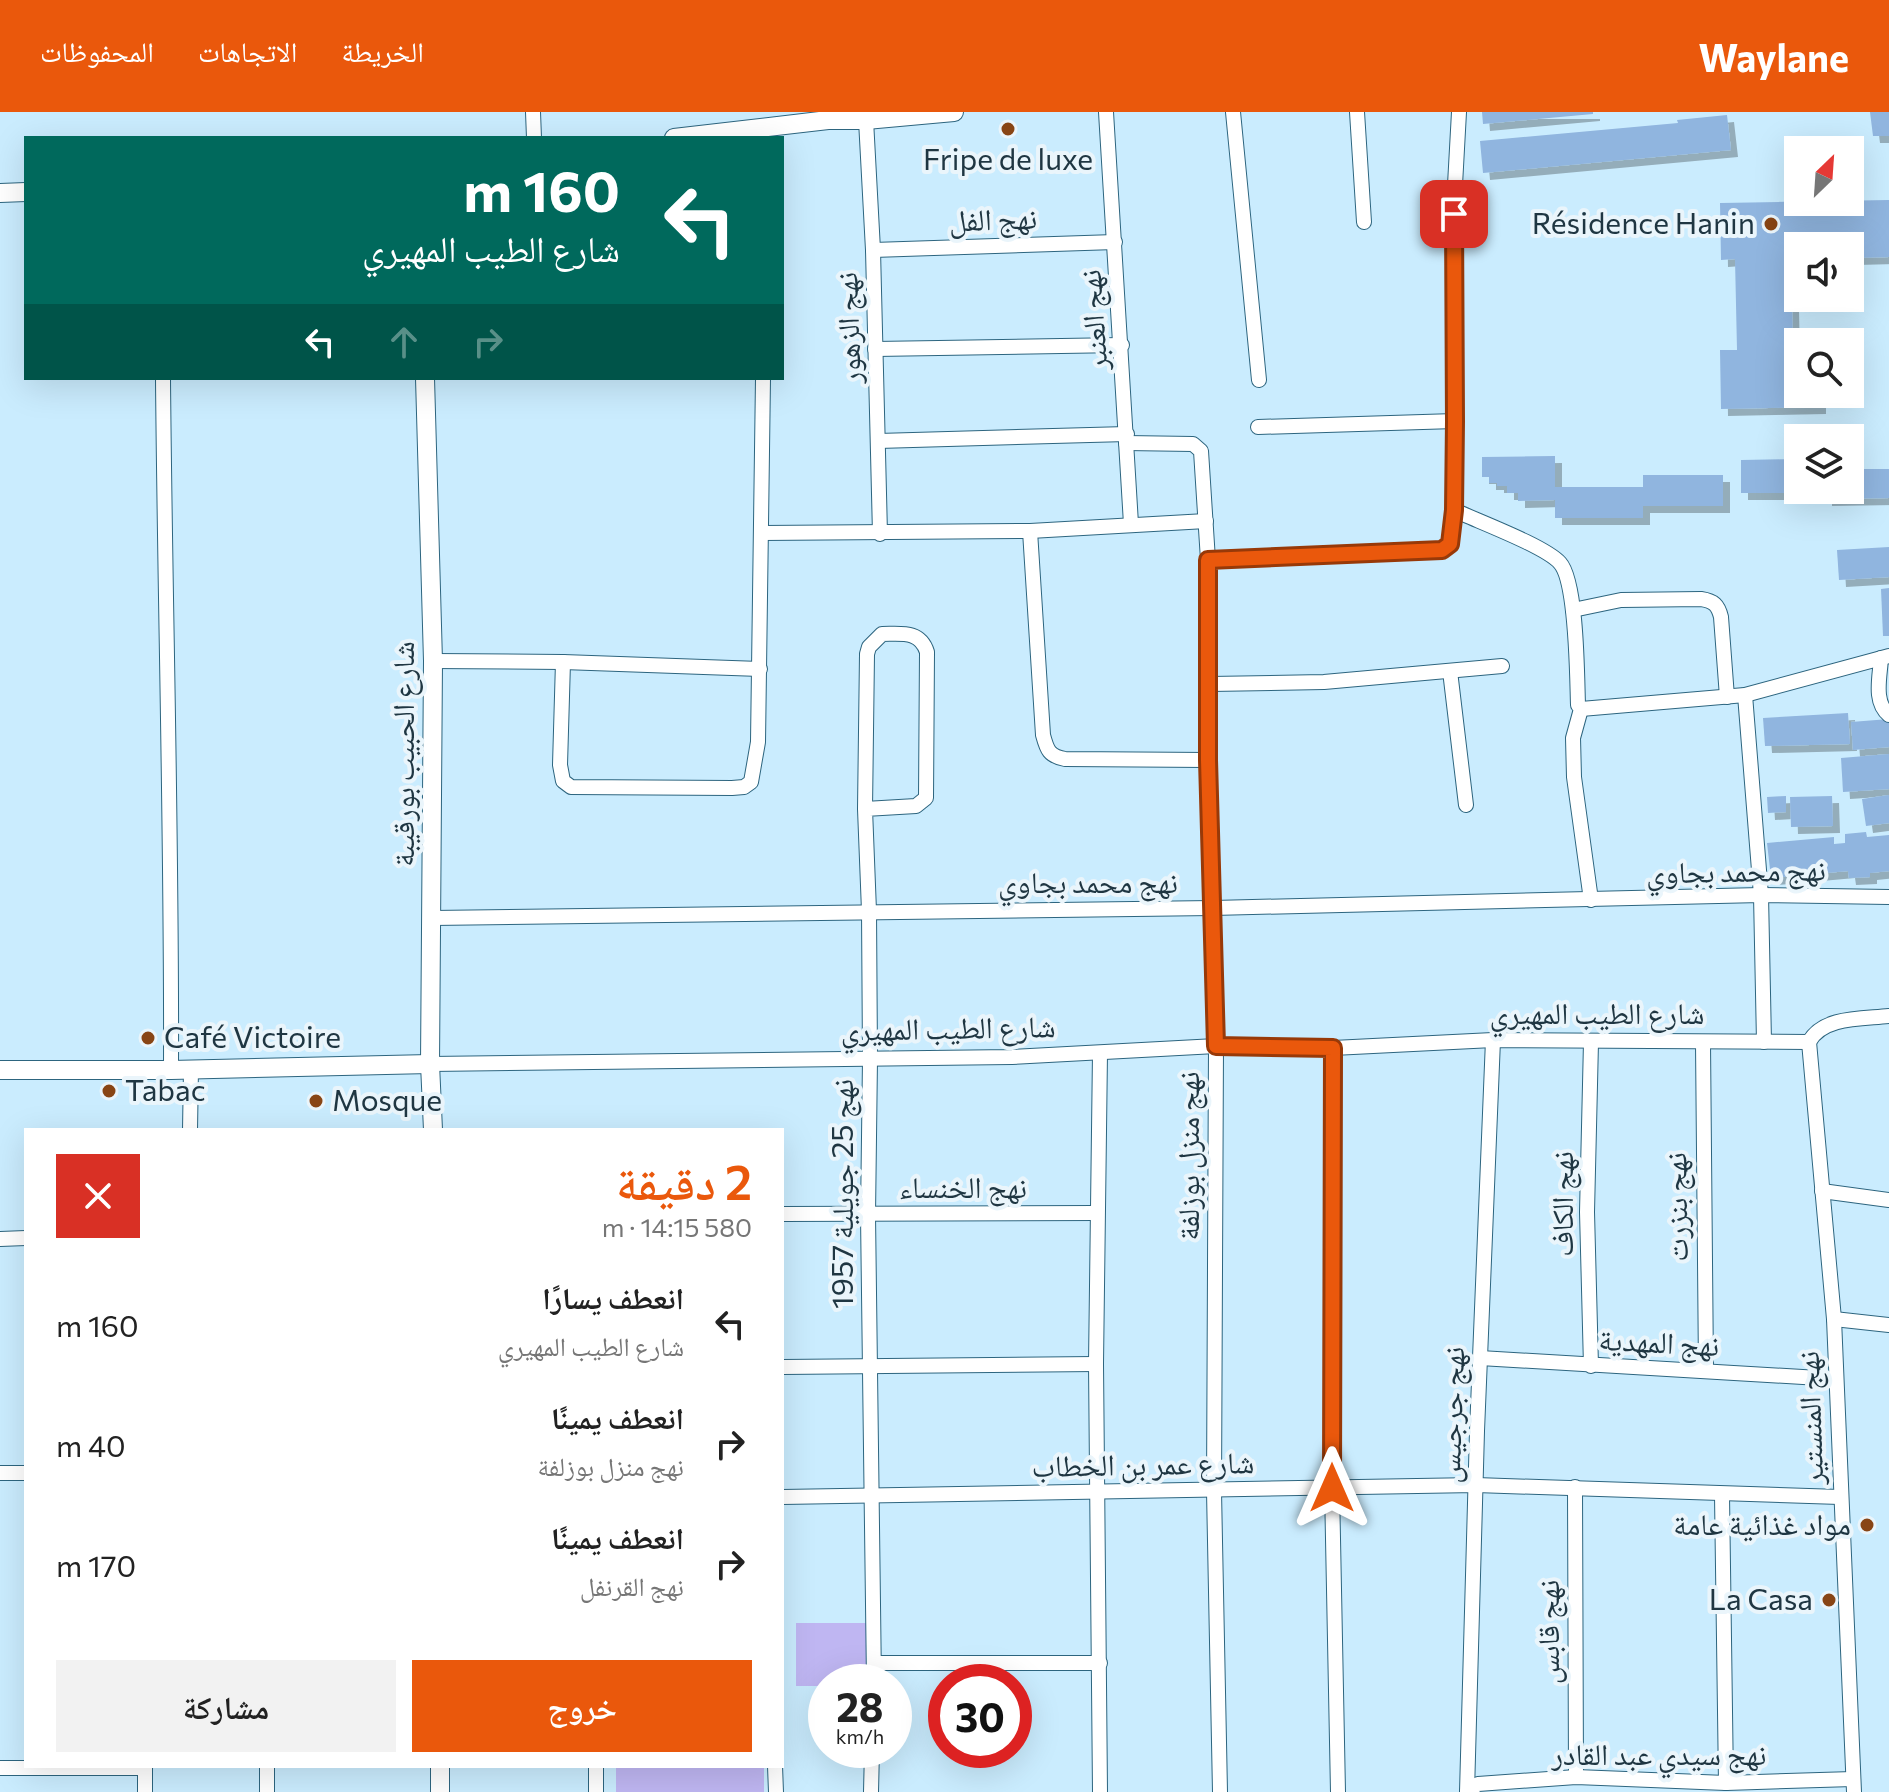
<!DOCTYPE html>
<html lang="ar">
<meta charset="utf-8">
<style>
body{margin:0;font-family:Commissioner,"Noto Naskh Arabic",sans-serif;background:#f2f2f2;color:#222;direction:rtl;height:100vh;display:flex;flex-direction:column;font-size:30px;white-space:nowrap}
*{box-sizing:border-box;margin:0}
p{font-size:26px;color:#767676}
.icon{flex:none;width:44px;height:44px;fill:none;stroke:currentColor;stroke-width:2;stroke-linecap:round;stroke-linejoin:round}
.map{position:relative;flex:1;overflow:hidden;direction:ltr}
.details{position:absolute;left:24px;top:1016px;width:760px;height:640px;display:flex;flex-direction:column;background:#fff;border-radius:0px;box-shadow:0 8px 32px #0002;direction:rtl}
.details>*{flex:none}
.hud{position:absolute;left:24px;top:24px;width:760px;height:244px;border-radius:0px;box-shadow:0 8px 32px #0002;direction:rtl;background:#00695c;color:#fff;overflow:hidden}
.needle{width:52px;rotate:25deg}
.controls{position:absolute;left:1784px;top:24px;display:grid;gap:16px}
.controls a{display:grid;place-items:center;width:80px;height:80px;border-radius:0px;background:#fff;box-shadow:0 8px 32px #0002;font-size:40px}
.speed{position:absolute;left:808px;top:1552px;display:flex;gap:16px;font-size:40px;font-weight:700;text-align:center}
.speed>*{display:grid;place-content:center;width:104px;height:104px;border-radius:50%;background:#fff;box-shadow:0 8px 32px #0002;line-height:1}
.speed small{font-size:20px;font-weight:400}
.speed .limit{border:12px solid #d22;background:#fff;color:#111}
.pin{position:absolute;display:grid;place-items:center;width:68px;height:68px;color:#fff;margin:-34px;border-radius:16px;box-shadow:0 4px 12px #0006}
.me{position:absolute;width:88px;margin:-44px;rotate:0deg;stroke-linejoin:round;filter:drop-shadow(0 0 6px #0008)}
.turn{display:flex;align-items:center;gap:28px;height:168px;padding:0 32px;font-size:36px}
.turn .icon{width:104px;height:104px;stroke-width:2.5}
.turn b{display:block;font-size:56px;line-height:68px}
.lanes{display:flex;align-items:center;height:76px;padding:0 32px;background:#0003;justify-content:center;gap:40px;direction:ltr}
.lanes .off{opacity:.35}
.round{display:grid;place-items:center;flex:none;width:84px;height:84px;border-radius:0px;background:#f2f2f2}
.summary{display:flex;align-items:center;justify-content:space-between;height:136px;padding:0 32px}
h1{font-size:48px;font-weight:600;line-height:60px;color:#ea580c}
.action{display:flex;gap:16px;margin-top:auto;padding:16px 32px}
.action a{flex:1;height:92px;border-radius:0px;background:#ea580c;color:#fff;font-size:32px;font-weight:600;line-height:92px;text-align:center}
.action a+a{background:#f2f2f2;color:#222}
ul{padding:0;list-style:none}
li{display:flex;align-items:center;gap:24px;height:120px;padding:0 32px}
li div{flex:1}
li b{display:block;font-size:30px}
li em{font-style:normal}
header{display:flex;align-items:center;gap:48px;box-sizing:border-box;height:112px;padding:0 40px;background:#ea580c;color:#fff}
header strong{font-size:38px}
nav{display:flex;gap:44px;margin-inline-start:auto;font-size:28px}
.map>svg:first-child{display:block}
</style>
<header>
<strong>Waylane</strong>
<nav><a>الخريطة</a><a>الاتجاهات</a><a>المحفوظات</a></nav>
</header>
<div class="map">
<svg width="1889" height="1680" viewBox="0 0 1889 1680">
<defs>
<filter id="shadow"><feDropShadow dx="7" dy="7" stdDeviation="0" flood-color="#0004"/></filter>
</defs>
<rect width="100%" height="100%" fill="#caecfe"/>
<g fill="#bfb6f2">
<path d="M796 1511H869V1570H826V1574H796Z"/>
<rect x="616" y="1654" width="148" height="26"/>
</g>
<g fill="#90b5df" filter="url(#shadow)">
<path d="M1482 0H1593V2L1483 12Z"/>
<path d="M1870 0H1889V24H1873Z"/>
<path d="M1727 3 1731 38 1483 61 1480 29 1678 11 1677 8Z"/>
<path d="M1889 88V145L1850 146V134H1798V146L1791 147 1793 237H1798V282H1819V295L1721 297 1720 238H1737L1735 147 1721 148 1720 91Z"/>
<path d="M1555 344V375H1643V363H1723V394H1643V406H1555V388L1518 389V381H1507V374H1497V371H1489V365H1482V345Z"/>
<path d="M1798 347V381H1741V348Z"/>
<path d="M1850 357H1889V386L1825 387V378H1850Z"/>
<path d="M1889 435V465L1839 468 1837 438Z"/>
<path d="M1889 476V524H1883L1881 477Z"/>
<path d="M1848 601 1850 632 1765 634 1763 606Z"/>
<path d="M1889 607V635L1853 638 1851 610Z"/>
<path d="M1889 642V677L1843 680 1841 646Z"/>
<path d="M1889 683V711L1866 714 1862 687Z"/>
<path d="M1786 684V700L1768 701 1767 685Z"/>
<path d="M1832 684 1833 714 1791 715 1790 685Z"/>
<path d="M1866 720 1867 725 1889 723V759L1870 761V765L1849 766 1848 759 1771 766 1767 731 1834 725V732L1845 731V722Z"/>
</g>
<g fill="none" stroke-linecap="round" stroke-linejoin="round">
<defs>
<g id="minor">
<path d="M533 0 534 26"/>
<path d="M1106 0 1131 412"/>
<path d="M1233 0 1259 268"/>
<path d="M1357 0 1364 110"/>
<path d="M866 8 873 138 880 422"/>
<path d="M873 138 1115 130"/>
<path d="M875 237 1122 233"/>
<path d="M163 266C165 497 172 727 171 958"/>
<path d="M1258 315 1455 309"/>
<path d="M878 329 1127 322"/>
<path d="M1126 331 1193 332 1201 339 1208 448V648L1216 934 1214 1379 1220 1680"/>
<path d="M1454 398C1477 409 1545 434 1560 451 1577 470 1577 565 1578 593L1581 597 1573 626 1574 665 1591 788"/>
<path d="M1030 419 1043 623C1047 638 1049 644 1065 647L1208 648"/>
<path d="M762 421 1030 419 1206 409"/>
<path d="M1208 448 1442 438 1450 432 1454 398 1455 73 1459 0"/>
<path d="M1573 498 1621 488 1701 487C1714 489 1718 493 1721 505L1727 585"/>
<path d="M1881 546C1880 565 1873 590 1889 603"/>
<path d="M433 549 563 550 760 557"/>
<path d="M563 550 560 653 563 669 571 675 732 676 744 675 751 670 758 630 763 266"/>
<path d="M1450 559 1466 693"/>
<path d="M1210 572 1324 570 1502 554"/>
<path d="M1745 583 1761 783 1764 930"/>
<path d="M1581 597 1745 583 1889 544"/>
<path d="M865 697 916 694 926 686 927 540C920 518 901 522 882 522L869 535 867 542 865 697 869 799 870 947 868 1103 874 1570"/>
<path d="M432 806 1213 796 1761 783 1889 785"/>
<path d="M1809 930 1834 1207 1854 1680"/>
<path d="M1703 931 1706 1259"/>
<path d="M1333 936 1332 1376 1338 1680"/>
<path d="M430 952 1012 945 1216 934 1333 936 1493 928 1809 930C1823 904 1863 907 1889 904"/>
<path d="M190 1018 191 957"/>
<path d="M1822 1079 1889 1088"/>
<path d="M782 1102 1097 1101"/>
<path d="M0 1127 26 1126"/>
<path d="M1834 1207 1889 1213"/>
<path d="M1480 1246 1836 1267"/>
<path d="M1591 1254 1587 1100 1591 930"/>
<path d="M782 1255 1096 1252"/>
<path d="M0 1361H26"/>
<path d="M1575 1375 1576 1665"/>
<path d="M1722 1383 1726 1671"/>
<path d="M782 1385 1476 1373 1840 1385"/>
<path d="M875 1551H1100"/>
<path d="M145 1654V1680"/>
<path d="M596 1654V1680"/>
<path d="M775 1654 776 1680"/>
<path d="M0 1656H145"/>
<path d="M267 1680V1654"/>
<path d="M871 1680 872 1638"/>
<path d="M1100 1680 1096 1252 1100 941"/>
<path d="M1467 1680 1477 1319 1493 928"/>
<path d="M1467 1680 1478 1672 1576 1665 1726 1671 1853 1667"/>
</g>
<g id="tertiary">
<path d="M674 26 828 8H866L954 0"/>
<path d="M0 81 26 80"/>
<path d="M425 266 433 549 430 952 433 1018"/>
<path d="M0 958H171L430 952"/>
<path d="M440 1680V1654"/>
</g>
</defs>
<use href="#minor" stroke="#2d657f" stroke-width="16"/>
<use href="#tertiary" stroke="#2d657f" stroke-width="20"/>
<use href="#minor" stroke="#fff" stroke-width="14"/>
<use href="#tertiary" stroke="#fff" stroke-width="18"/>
</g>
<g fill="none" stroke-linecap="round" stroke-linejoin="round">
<defs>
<path id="route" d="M1332 1376 1333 936 1216 934 1208 648V448L1442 438 1450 432 1454 398 1455 309 1454 102"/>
</defs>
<use href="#route" stroke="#983908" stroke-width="20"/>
<use href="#route" stroke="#ea580c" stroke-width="14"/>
</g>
<g fill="#884515" stroke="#eaf5fb" stroke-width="3">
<circle cx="1008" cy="17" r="8"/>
<circle cx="1771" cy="112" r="8"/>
<circle cx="148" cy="926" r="8"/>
<circle cx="109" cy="979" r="8"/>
<circle cx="316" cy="989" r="8"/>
<circle cx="1867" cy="1413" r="8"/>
<circle cx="1829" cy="1488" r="8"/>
</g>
<g text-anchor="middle" stroke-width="8" stroke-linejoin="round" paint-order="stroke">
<g font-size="30" fill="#1f3642" stroke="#eaf5fb" text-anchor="end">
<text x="1008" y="58" text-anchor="middle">Fripe de luxe</text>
<text x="1755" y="122">Résidence Hanin</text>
<text x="164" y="936" text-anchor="start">Café Victoire</text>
<text x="125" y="989" text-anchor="start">Tabac</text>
<text x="332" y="999" text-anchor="start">Mosque</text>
<text x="1851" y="1423">مواد غذائية عامة</text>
<text x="1813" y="1498">La Casa</text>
</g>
<g font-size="30" fill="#1f3642" stroke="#eaf5fb">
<text transform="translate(993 108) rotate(-2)" y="10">نهج الفل</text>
<text transform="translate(1094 208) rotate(-94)" y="10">نهج العنبر</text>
<text transform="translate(849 216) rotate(-92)" y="10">نهج الزهور</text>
<text transform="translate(404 642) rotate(-90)" y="10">شارع الحبيب بورقيبة</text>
<text transform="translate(1736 760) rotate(-1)" y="10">نهج محمد بجاوي</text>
<text x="1088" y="781">نهج محمد بجاوي</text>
<text x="1597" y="912">شارع الطيب المهيري</text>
<text transform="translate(948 917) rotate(-1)" y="10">شارع الطيب المهيري</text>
<text transform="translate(1189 1044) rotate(-90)" y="10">نهج منزل بوزلفة</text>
<text x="963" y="1086">نهج الخنساء</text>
<text transform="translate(843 1082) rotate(-90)" y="10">نهج 25 جويلية 1957</text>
<text transform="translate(1563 1092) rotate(-90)" y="10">نهج الكاف</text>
<text transform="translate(1677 1095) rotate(-91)" y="10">نهج بنزرت</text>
<text transform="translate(1659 1231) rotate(3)" y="10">نهج المهدية</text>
<text transform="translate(1452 1303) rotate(-88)" y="10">نهج جرجيس</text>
<text transform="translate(1811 1306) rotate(-92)" y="10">نهج المنستير</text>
<text transform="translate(1143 1353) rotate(-1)" y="10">شارع عمر بن الخطاب</text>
<text transform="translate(1549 1520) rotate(-90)" y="10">نهج قابس</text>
<text x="1659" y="1653">نهج سيدي عبد القادر</text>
</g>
</g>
</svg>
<div class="controls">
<a><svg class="needle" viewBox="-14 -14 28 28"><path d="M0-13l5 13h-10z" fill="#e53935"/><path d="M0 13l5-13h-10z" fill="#767676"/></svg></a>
<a><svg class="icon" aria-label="sound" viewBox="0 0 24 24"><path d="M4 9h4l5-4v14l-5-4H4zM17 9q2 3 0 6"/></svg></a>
<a><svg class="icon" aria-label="search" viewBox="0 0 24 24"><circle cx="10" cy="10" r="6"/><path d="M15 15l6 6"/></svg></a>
<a><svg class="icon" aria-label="layers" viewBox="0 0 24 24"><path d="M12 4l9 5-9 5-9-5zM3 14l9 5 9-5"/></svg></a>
</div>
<div class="speed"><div>28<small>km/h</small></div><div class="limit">30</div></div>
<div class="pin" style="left:1454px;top:102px;background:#d93025"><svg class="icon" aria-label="arrive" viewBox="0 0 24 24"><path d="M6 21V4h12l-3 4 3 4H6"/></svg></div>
<svg class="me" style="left:1332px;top:1376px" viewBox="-20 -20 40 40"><path d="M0-17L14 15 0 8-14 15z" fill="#ea580c" stroke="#fff" stroke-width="4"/></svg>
<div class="hud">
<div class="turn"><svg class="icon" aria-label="left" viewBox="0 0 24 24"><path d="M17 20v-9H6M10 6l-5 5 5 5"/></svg><div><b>160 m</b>شارع الطيب المهيري</div></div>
<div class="lanes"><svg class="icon" aria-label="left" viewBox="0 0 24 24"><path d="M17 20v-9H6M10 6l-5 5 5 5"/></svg><svg class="icon off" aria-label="ahead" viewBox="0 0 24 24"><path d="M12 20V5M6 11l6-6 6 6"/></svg><svg class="icon off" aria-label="right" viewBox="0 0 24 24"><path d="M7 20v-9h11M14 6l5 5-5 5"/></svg></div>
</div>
<section class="details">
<div class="summary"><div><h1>2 دقيقة</h1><p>580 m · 14:15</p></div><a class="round" style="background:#d93025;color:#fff"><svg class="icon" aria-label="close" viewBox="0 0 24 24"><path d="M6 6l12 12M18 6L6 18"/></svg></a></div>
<ul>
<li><svg class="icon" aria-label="left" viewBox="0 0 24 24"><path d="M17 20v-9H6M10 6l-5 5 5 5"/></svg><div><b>انعطف يسارًا</b><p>شارع الطيب المهيري</p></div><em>160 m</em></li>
<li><svg class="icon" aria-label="right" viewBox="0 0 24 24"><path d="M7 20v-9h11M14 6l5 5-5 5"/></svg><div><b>انعطف يمينًا</b><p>نهج منزل بوزلفة</p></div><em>40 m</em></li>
<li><svg class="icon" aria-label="right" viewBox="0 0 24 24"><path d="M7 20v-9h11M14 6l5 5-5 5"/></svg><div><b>انعطف يمينًا</b><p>نهج القرنفل</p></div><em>170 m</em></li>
</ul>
<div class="action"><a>خروج</a><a>مشاركة</a></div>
</section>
</div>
